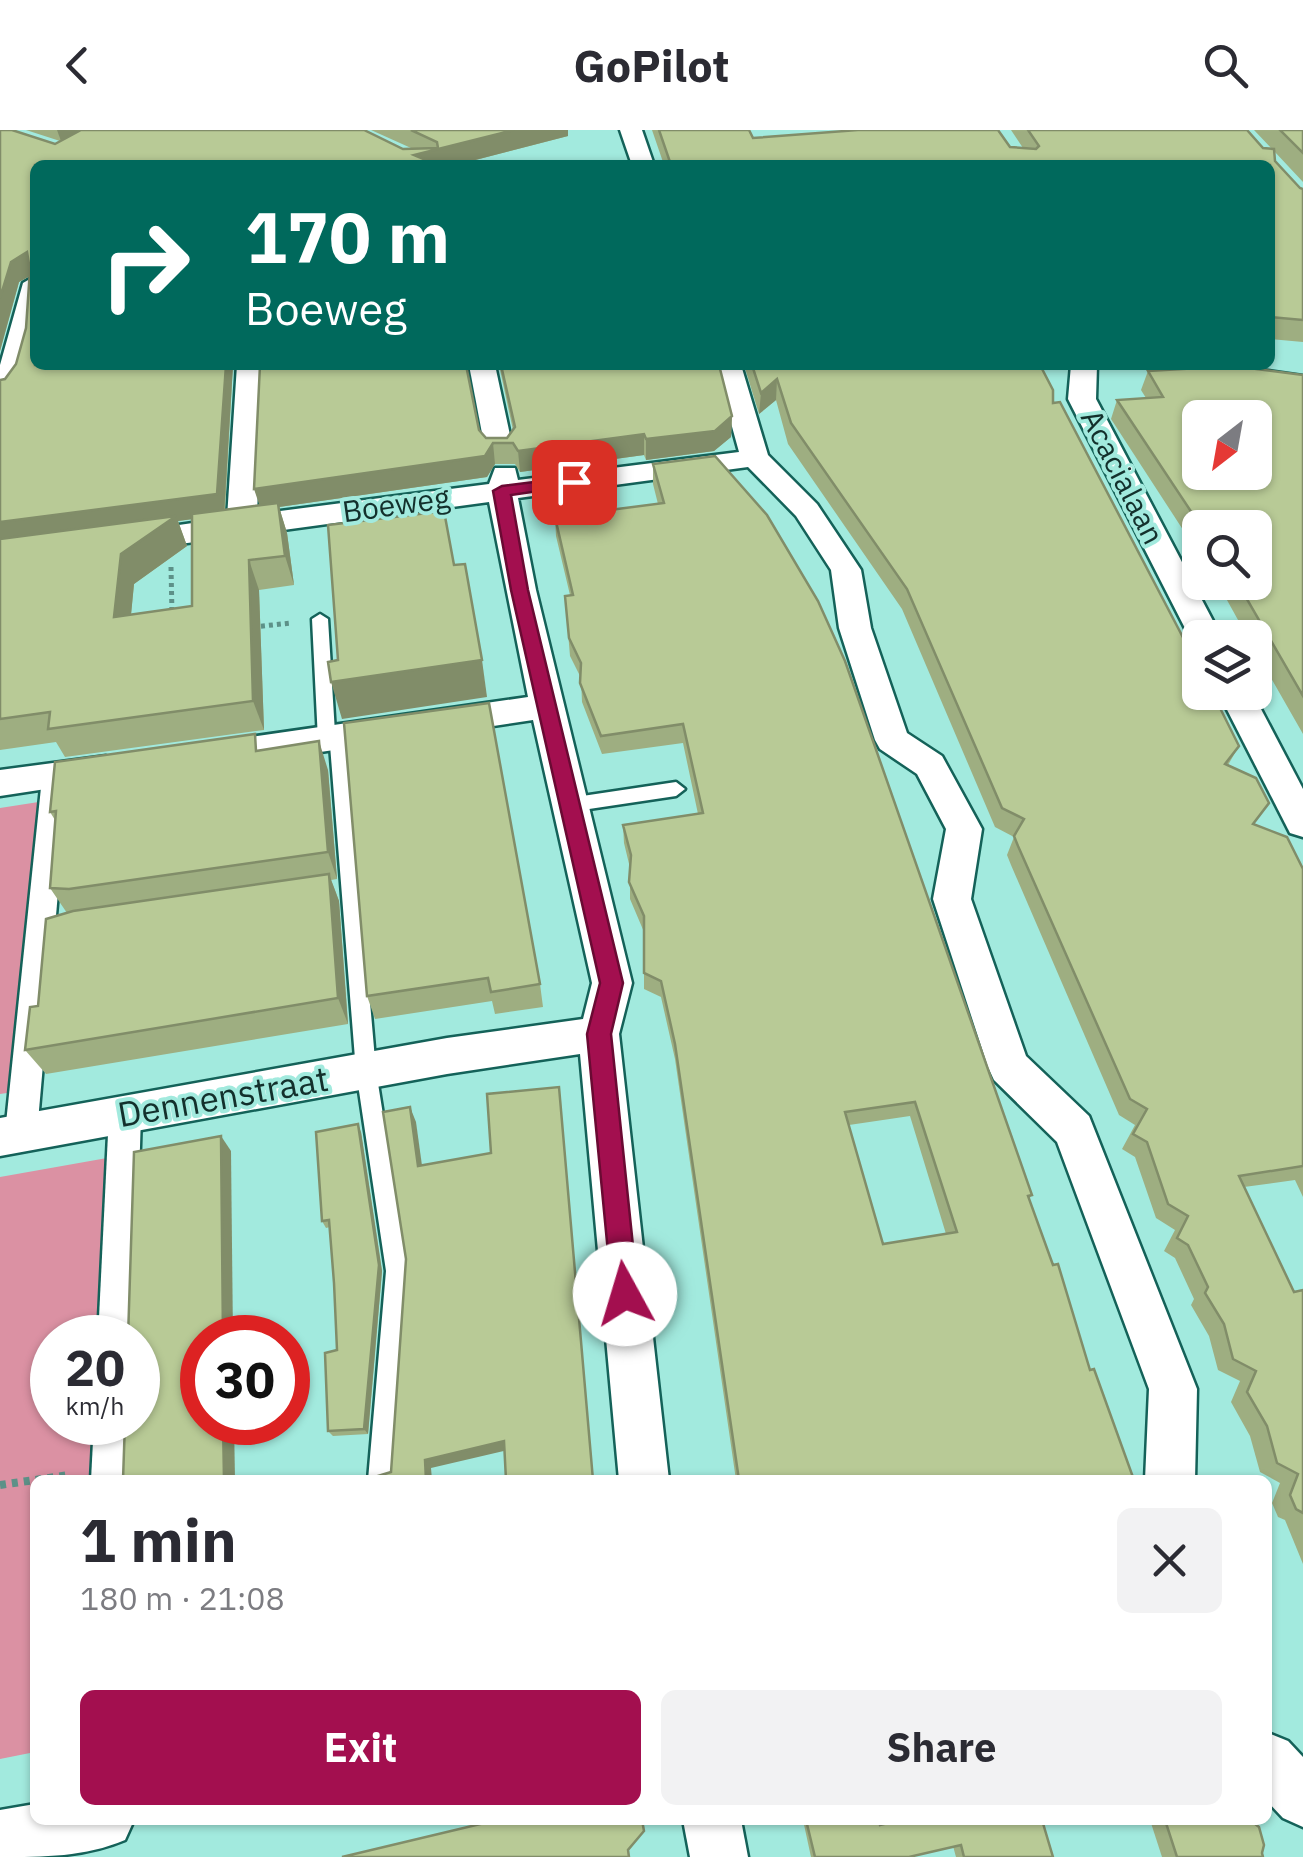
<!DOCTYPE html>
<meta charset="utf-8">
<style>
body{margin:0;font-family:"IBM Plex Sans",sans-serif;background:#f2f2f3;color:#2b2b33;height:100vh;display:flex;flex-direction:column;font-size:38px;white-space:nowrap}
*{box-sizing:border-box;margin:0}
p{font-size:32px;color:#7c7c81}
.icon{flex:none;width:55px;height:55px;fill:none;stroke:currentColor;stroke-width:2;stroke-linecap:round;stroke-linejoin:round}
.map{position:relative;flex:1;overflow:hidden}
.panel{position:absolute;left:30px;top:1345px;width:1242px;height:350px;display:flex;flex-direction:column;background:#fff;border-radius:15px;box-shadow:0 2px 8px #0004}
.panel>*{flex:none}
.guide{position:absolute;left:30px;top:30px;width:1245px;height:210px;border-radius:15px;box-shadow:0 2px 8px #0004;background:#00695c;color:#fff;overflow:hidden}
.needle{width:65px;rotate:211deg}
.tools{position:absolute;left:1182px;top:270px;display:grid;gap:20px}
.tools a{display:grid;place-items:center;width:90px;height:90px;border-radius:15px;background:#fff;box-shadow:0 2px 8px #0004;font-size:50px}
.speed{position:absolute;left:30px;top:1185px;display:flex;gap:20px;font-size:50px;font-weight:700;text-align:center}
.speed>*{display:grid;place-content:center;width:130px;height:130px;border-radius:50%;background:#fff;box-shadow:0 2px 8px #0004;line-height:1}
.speed small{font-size:25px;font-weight:400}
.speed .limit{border:15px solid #d22;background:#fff;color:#111}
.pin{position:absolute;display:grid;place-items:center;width:85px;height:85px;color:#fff;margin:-42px;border-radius:20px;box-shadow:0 5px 15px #0006}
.me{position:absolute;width:110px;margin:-55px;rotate:354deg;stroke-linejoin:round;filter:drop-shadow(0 0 8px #0008)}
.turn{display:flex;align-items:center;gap:35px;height:210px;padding:0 50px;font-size:45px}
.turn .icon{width:130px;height:130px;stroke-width:2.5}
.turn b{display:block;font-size:70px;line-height:85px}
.round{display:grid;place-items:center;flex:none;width:105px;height:105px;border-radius:15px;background:#f2f2f3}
.overview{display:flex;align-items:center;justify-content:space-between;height:170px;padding:0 50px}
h1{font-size:60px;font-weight:800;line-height:75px}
.cta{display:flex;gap:20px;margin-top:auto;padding:20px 50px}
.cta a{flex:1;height:115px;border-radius:15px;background:#a30f4f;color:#fff;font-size:40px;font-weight:800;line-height:115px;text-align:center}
.cta a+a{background:#f2f2f3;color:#2b2b33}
header{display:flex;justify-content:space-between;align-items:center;height:130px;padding:0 50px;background:#fff;font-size:45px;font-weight:800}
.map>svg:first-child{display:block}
</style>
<header><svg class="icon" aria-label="back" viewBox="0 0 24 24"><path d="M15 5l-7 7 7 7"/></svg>GoPilot<svg class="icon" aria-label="search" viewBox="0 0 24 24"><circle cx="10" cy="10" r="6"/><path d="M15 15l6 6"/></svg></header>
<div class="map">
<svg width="1303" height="1727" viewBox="0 0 1303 1727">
<rect width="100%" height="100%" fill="#a2eade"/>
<g fill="#db91a3">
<path d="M45 671 14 962 0 964V678Z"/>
<path d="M107 1028 97 1207 52 1208V1292L93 1293 90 1350H35V1622L0 1629V1047Z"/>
</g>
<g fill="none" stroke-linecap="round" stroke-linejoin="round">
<defs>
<g id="service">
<path d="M320 484 328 489 335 603 344 604 347 608 376 941 408 1141 394 1350H368L386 1141 356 941 330 615 321 614 318 610 312 489Z"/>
<path d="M676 652 685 659 676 666 569 682 560 675 569 668Z"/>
</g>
<g id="pedestrian">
<path d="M55 638 64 641 68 648 37 1003 32 1013 21 1018 10 1013 5 1003 42 648 46 641Z"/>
<path d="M125 970 136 974 141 984 134 1208H98L109 984 114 974Z"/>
<path d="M94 1292H130L129 1350H91Z"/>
</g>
<g id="minor">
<path d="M620 0H642L654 35H632Z"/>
<path d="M35 146C35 177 38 264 0 273V235L23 153Z"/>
<path d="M237 235H263L257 384 489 354 495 338H515L518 350 739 322 715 235H741L768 325 817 374 861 440 871 498 907 603 942 626 982 699 971 769 1026 926 1089 986 1197 1259 1195 1350H1145L1149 1259 1057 1012 994 950 988 937 933 769 946 699 917 644 880 619 875 610 839 498 831 440 796 386 748 337 518 368 536 460 632 853 619 904 669 1350H619L580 924 447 944 0 1026V988L447 908 583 889 592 853 533 590 208 639 196 635 191 626 196 617 208 613 528 567 489 372 128 421 117 418 113 411 117 404 227 388Z"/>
<path d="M469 235H495L513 319 509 325H489L485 319Z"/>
<path d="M1071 235H1097L1096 269 1222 508H1200V517L1190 508 1068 269Z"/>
<path d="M1156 235H1225L1303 246V262L1169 243Z"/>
<path d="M1218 562H1252L1303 659V707L1290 703Z"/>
<path d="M106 626 118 630 124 639 118 648 0 666V640Z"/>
<path d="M1268 1603 1288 1611 1303 1627V1697L1283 1688 1268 1672Z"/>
<path d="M35 1674V1690H134L125 1710C85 1727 44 1727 0 1727V1680Z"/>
<path d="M683 1690H741L748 1727H690Z"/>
</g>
</defs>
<use href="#service" stroke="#146259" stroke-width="5"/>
<use href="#pedestrian" stroke="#146259" stroke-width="5"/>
<use href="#minor" stroke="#146259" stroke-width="5"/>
<g stroke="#5d9188" stroke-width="5" stroke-dasharray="4 4" stroke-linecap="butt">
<path d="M171 437 172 484"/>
<path d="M253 497 291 493"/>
</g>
<path stroke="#5d9188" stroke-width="8" stroke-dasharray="6 6" stroke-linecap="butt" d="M0 1355 69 1345"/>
<use href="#service" fill="#fff" fill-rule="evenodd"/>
<use href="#pedestrian" fill="#fff" fill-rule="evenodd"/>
<use href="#minor" fill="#fff" fill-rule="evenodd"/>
</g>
<g fill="#9eae81" fill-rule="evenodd">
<path d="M0 0 55 14 60 11 26 0H364L403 19 411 18 371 0H568V6L456 35H35L233 235 225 380 260 375 479 300 486 308H507L513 300 499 235H719L732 286 731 307 714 321 646 330 644 325 520 342 515 334H495L487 347 279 377 287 403 294 455 259 460 264 600 65 627 56 612 0 620V250L5 249 16 234 26 198 30 146 19 152 0 221ZM192 389V476L131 484 134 454 187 416 178 391Z"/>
<path d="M652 0H749L753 8 1023 18 1011 0H1247L1263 18 1272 19 1254 0H1303V52L1274 21 1275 31 1300 58 1303 59V212L1270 209V35H664Z"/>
<path d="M744 235H1040L1053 273 1239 616 1228 635 1255 695 1303 739V1067L1295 1050 1244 1057 1294 1162 1303 1160V1434L1285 1390 1278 1387 1272 1373 1280 1353 1260 1342 1250 1306 1231 1272 1240 1251 1218 1240 1209 1206 1191 1175 1194 1169 1175 1128 1164 1121 1175 1100 1156 1088 1135 1027 1122 1019 1135 995 1119 985 1011 735 1007 725 1014 707 995 697 902 479 788 314 776 270 759 284Z"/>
<path d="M1148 241 1303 245V604L1255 520V508H1248L1217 452H1255V398H1200V426L1111 289 1117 270 1146 268 1141 260Z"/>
<path d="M653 334 1032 1065 1029 1069 1090 1240 1134 1350H736L675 929 661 867 644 859V802L630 769V738L624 713 623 695 698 684 683 613 602 624 582 572 581 548 570 526 565 466 570 465 556 406 555 387 658 374 653 354ZM910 986 946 1104 883 1114 849 995Z"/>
<path d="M344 593 540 854 543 877 495 884 492 871 375 889 367 866Z"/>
<path d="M261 620 328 640 337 749 331 750 339 771 348 894 46 944 25 920 67 783 50 758 55 690 50 682Z"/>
<path d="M361 1002 382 1141 368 1304 333 1306 328 1301 337 1220 334 1153 330 1097 326 1098 322 1091Z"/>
<path d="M803 1690H879L880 1693 890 1690H1042L1053 1727H956L953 1716 909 1727H811Z"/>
<path d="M1150 1690H1250L1263 1727H1162Z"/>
</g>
<g fill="#818d69">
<path d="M57 0H83L61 11Z"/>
<path d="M514 0H568V6L456 35H415L414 25Z"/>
<path d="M27 122 35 143 19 152 0 221V168L11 132Z"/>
<path d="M226 235H233L224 385 178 391 187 416 134 454 128 516 0 415V392Z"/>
<path d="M777 249 776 270 759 284 761 263Z"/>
<path d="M732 286 731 307 714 321 646 330V309Z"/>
<path d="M644 304V325L520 342 518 321Z"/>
<path d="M493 313 495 334 487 347 279 377 287 403 294 455 285 426 261 380 254 359Z"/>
<path d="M249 430 259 460 264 600 253 571Z"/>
<path d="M482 530 487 567 342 589 331 552Z"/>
<path d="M319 611 328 640 337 749 328 722Z"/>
<path d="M329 744 339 771 348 894 338 868Z"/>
<path d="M410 977 416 992 424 1050 418 1036Z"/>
<path d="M358 994 361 1002 382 1141 368 1304 364 1299Z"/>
<path d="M221 1006 231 1021 233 1208H223Z"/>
<path d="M223 1292H234L235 1350H224Z"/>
<path d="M504 1311 508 1320 431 1338 432 1350H426L425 1330Z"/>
</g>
<g fill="#b8ca96" stroke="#818d69" stroke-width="2.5" fill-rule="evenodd">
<path d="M0 0H12L55 14 81 0H364L403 19 438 18 437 12 411 0H514L414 25 438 35H35V235H226L217 364 0 392V250L5 249 16 234 26 198 30 140 27 122 11 132 0 168Z"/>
<path d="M659 0H749L753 8 858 0H998L1010 17 1036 19 1039 16 1028 0H1247L1263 18 1274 19 1275 31 1300 58 1303 59V190L1270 187V35H671Z"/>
<path d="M1280 0H1303V23Z"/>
<path d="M260 235H466L479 300 486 308H507L515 297 501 235H719L732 286 715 301 646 309 644 304 518 321 513 313H493L485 326 254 359Z"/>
<path d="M752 235H1040L1053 260V273L1060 272 1200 540V562H1212L1239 616 1225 634 1256 648 1269 673 1253 694 1287 707 1303 739V1036L1239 1046 1294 1162 1303 1160V1383L1296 1379 1290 1365 1298 1344 1277 1333 1267 1296 1247 1262 1256 1241 1233 1229 1224 1194 1205 1163 1208 1157 1188 1115 1177 1108 1188 1086 1168 1074 1147 1012 1133 1004 1147 979 1130 969 1018 716 1014 706 1024 689 1002 678 907 459 791 293 777 249 761 263Z"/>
<path d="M1233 236 1303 245V566L1237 452H1255V398H1202L1117 270 1163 267 1148 241ZM1200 288H1255V342H1200Z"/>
<path d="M715 326 767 385 818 471 845 531 1032 1065 1028 1066 1053 1135 1058 1134 1090 1240 1094 1239 1134 1350H739L675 914 661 851 644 843V786L629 752 631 725 623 695 703 683 683 594 601 606 580 553 581 533 569 508 565 466 573 465 555 387 664 373 653 334ZM915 972 957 1102 883 1114 845 982Z"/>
<path d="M278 373 285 426 249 430 253 571 48 599 50 582 0 589V409L176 386 121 424 114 487 192 476V384Z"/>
<path d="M444 381 454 435 465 434 482 530 331 552 328 532 338 530 328 395Z"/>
<path d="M489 573 540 854 491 862 488 848 367 866 344 593Z"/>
<path d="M255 604 256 621 319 611 328 722 69 759 50 758 56 681 50 682 55 632Z"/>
<path d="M329 744 338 868 25 920 30 877 38 876 46 789 73 781Z"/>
<path d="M559 957 593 1350H506L504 1311 425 1330 426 1350H378V1346L391 1342 406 1129 383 982 410 977 418 1036 491 1023 487 964Z"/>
<path d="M358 994 379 1135 364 1299 328 1301 325 1223 337 1220 334 1153 329 1090 322 1091 316 1002Z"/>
<path d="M221 1006 223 1208H202V1292H223L224 1350H123L125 1292H138V1208H128L134 1022Z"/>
<path d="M497 1690H642L644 1701 628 1720 629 1727H342Z"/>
<path d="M806 1690H879L880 1695 901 1690H1042L1053 1727H964L961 1715 909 1727H815Z"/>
<path d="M1165 1690H1250L1259 1697 1264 1715 1262 1723 1263 1727H1177Z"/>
</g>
<path fill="#a30f4f" stroke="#6a0a33" stroke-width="2.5" d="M574 347 580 348V355L511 365 528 460 623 853 611 904 638 1164 635 1173 625 1177 616 1173 612 1164 587 904 600 853 511 460 493 361 502 356Z"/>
<g text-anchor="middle" stroke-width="8" stroke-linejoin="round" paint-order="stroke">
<g font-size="30" fill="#13302c" stroke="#a2eade">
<text transform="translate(1122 347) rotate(63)" y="10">Acacialaan</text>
<text transform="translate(396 375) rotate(-8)" y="10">Boeweg</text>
</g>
<g font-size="35" fill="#13302c" stroke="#a2eade">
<text transform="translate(223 967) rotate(-10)" y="12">Dennenstraat</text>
</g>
</g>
</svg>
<div class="tools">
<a><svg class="needle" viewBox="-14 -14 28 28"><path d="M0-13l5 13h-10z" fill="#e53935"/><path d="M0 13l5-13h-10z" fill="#7c7c81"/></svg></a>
<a><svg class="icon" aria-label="search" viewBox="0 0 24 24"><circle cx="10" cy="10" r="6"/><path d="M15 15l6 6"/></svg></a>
<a><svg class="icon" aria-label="layers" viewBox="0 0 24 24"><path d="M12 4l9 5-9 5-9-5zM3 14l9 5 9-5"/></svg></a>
</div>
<div class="speed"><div>20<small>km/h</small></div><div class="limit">30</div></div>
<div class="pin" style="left:574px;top:352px;background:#d93025"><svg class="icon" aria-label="arrive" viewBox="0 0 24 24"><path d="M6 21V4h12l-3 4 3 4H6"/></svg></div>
<svg class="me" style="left:625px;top:1164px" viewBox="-20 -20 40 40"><circle r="19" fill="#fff"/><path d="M0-13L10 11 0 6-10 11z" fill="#a30f4f"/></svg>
<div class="guide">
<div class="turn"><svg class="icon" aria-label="right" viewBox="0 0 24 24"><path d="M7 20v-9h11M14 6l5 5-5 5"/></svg><div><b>170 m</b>Boeweg</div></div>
</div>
<section class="panel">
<div class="overview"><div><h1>1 min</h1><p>180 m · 21:08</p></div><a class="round"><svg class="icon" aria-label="close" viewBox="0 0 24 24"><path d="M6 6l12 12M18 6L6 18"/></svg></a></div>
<div class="cta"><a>Exit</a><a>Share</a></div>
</section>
</div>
